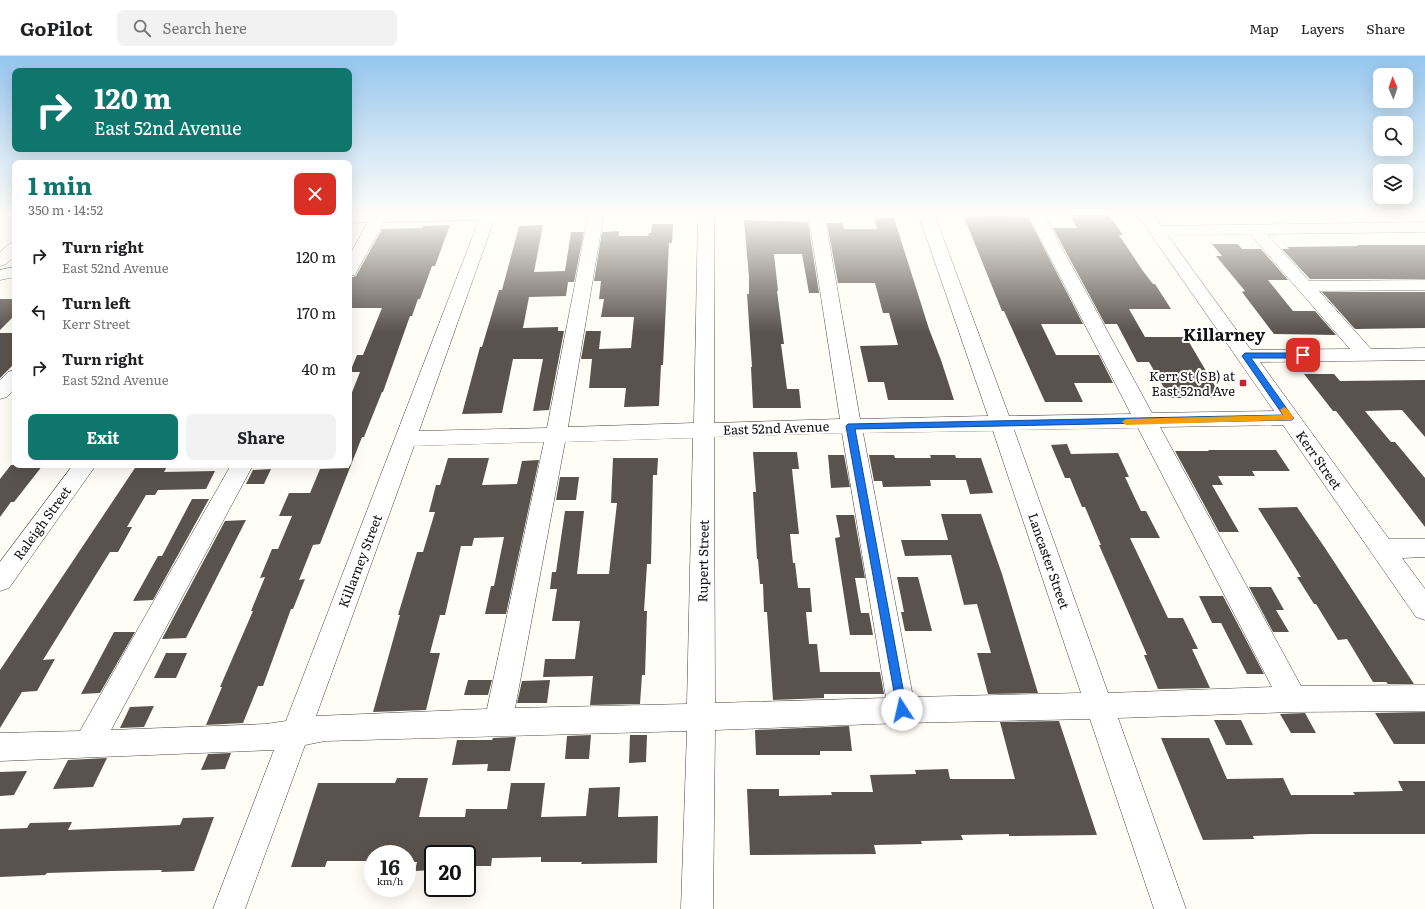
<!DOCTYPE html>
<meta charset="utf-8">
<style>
body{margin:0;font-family:Literata,serif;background:#f2f2f2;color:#202124;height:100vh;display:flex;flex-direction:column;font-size:15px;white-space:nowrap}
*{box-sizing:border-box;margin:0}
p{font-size:13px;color:#757577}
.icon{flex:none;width:22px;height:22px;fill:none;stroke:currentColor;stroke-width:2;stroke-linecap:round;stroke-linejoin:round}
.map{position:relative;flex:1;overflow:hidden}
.sheet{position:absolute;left:12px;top:104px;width:340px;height:308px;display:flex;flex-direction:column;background:#fff;border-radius:8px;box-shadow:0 4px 16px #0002}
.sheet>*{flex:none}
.top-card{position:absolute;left:12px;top:12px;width:340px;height:84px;border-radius:8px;box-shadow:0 4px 16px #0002;background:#0f766e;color:#fff;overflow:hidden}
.needle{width:26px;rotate:358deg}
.buttons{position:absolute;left:1373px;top:12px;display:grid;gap:8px}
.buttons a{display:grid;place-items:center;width:40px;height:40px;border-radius:8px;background:#fff;box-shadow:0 4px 16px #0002;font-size:20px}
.speed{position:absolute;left:364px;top:789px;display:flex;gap:8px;font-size:20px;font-weight:700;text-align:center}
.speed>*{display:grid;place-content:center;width:52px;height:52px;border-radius:50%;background:#fff;box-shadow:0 4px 16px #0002;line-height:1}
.speed small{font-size:10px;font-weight:400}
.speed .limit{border:2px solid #111;border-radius:6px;background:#fff;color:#111}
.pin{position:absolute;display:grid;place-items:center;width:34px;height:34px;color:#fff;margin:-17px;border-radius:8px;box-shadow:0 2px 6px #0006}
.me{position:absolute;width:44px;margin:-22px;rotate:350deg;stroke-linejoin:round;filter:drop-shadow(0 0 3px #0008)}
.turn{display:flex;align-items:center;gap:14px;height:84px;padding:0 16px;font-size:18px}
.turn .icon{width:52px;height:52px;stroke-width:2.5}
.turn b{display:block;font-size:28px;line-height:34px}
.round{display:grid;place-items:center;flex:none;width:42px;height:42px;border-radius:8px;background:#f2f2f2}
.summary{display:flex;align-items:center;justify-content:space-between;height:68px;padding:0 16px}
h1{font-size:24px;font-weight:700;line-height:30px;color:#0f766e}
.cta{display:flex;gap:8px;margin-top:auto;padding:8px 16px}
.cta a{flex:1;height:46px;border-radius:8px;background:#0f766e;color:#fff;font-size:16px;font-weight:700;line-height:46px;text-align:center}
.cta a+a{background:#f2f2f2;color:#202124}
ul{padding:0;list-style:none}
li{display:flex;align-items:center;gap:12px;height:56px;padding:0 16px}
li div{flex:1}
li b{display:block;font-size:15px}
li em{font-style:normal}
header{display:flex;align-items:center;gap:24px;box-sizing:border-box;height:56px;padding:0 20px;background:#fff;border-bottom:1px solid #e0e0e0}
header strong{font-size:19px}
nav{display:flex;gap:22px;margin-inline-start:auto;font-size:14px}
.search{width:280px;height:36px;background:#f2f2f2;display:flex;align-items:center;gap:10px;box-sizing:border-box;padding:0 14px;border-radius:8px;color:#757577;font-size:15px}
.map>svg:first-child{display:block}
</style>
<header>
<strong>GoPilot</strong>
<div class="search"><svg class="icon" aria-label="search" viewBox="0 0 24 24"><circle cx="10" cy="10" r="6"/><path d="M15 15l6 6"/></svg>Search here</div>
<nav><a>Map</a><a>Layers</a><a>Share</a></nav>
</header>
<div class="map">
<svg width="1425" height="853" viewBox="0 0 1425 853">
<rect width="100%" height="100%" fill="#fffdf5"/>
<g fill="#5a524d">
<path d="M1070 159H1109L1123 179H1119L1143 215 1153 228H1155L1171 253H1129L1145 281H1186L1222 342H1170L1149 306H1137L1117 268H1105L1053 172H1077Z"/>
<path d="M999 160 1028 161 1083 268H1041L1056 299H1099L1113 327H1074L1083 346H1045L1004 255H1002L964 161Z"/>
<path d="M874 162H894L929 273 941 304 954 344H888L884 326H868L860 290 898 289 889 257H883L875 227H838L827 167H843L844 173H877Z"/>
<path d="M744 164 808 166 819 237H809L802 198H774L778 235H777L784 288H781L787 333H799L801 352H753L751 311H752L747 238H749V221Z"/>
<path d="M652 168H673L672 187H669L663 309H661L659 350 624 351 626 332H589L592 303H581L586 275H601L599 293 631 292 634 261H601L604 243H599L601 225H594L602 176 619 175V180H648L649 177H651Z"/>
<path d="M450 169 435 210H432L420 243H418L412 260H410L383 336H382L364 381H362L320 488 313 489 299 524 305 523 293 553H291L263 630H258L243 667 206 669 222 631H220L253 555H251L265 521 260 522 272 493H278L292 460H279L289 437H310L320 413 349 412V344L360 316H350L357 299H363L382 252H349V227L352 221 356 220 382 173 422 172 423 170Z"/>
<path d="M543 169 534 216 565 215 571 176H584L574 226H568L566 240 529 241 523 272 558 271V275H564L549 354 533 355 543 303H513L502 357 462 358 480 291H482L499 234H502L519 170Z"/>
<path d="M1212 188H1238L1242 193H1261L1288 224H1268L1293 255H1315L1336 279 1274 278 1242 236 1245 235 1216 200H1222Z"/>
<path d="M1357 189H1425V223H1310L1282 193H1289L1287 191 1358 190Z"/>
<path d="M1322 236H1425V272L1355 273Z"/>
<path d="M0 243H15V259L0 274Z"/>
<path d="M0 277H15V307L0 322Z"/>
<path d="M1304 318H1334L1340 325 1425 324V381L1402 354 1365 355 1391 386H1395L1425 422V471L1354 378 1336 355H1333Z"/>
<path d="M1067 388 1071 398 1118 397 1129 421H1125L1141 455H1146L1160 482H1130L1168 562H1183L1198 593H1192L1210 632 1158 633 1144 599H1147L1099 489H1101L1085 451H1082L1070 422H1065L1051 389Z"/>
<path d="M1208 394H1276L1290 415H1252L1255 420H1218L1223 429H1212L1239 476H1219L1175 395H1209Z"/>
<path d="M753 396H797L799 413H792L799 478H790L793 507H795L798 532H810L812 556H806L809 588H817L820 616H880L884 638H824V642L773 644 767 556H764L763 528H760L758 503H757L753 436H756Z"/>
<path d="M828 399H844L850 431 831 432Z"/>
<path d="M869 399H894L895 402H931L930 399H955L956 402H981L993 437 970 438 966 424H930L931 430 883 431 882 425H874Z"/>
<path d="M448 402H489L482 429 517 428 522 405 539 404 506 558H485L491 530H494L504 481 474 482 472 490H461L445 559H440L430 597H440L426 654 373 656 400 559H398L417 496H423L435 456H429L436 429H440Z"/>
<path d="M613 402H658L657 419H653L651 508H647L644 555H647L645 619H642L640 648 590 649 593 620 543 621 545 603H575L580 565H552L557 533H550L552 516H556L565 455H584L577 518H609L617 447H611Z"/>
<path d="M11 409H43L14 446H11L0 461V423Z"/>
<path d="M137 409H168L164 416 215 415 206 433 158 434 155 439H146L127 471H132L118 496H110L43 604 55 603 37 635 22 636 0 672V614Z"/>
<path d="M271 413 264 428H246L253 414Z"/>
<path d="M560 421H579L576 444H556Z"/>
<path d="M192 443H209L153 544 133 545 158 500H162Z"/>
<path d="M1297 451 1325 492 1414 628H1388L1386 626H1373L1347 583 1338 584 1316 548H1314L1297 521H1301L1258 452Z"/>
<path d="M941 458H981L1002 518 1038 637 988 638 977 597H991L977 548 964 549 951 499 905 500 901 484H948Z"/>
<path d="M836 459H854L865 522H855L861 557H869L873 579H850L835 482 840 481Z"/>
<path d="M246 464 186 582 162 583 225 465Z"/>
<path d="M897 521H918L932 575H905L901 556H904Z"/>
<path d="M1249 531H1271L1284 554H1276L1289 576H1273Z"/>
<path d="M1199 540H1223L1264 618H1247L1221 567H1212Z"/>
<path d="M114 576H135L100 637 81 638Z"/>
<path d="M166 597H187L176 622H154Z"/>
<path d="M468 624H492L488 639H464Z"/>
<path d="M550 624 547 647H517L522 625Z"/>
<path d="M154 650 144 671 120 672 130 651Z"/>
<path d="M1425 656V688H1394L1375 657Z"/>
<path d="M1305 657 1316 677H1291L1280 658Z"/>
<path d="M1214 664H1241L1253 689H1226Z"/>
<path d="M1059 665 1097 779 1009 780V778L961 779 963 784 921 785 922 788 874 789 876 798 750 799 747 733H779V740L832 739 831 736H873L870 719 916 718 915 714 948 713 950 723H1015L1000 666Z"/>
<path d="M849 670 852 695H820V699H756L755 674Z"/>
<path d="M591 679 589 703H565L567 680Z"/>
<path d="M630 679H647L646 706 629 707Z"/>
<path d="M516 681 510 715H487L488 708 452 709 457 684H492L493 682Z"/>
<path d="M1161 682H1209L1227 723 1283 722 1291 739H1355L1353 736 1403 735 1398 725H1425V778H1311L1253 780 1254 783 1203 784Z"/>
<path d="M231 697 225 713 201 714 208 698Z"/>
<path d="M107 702 93 731 53 733 68 704Z"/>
<path d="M27 715 14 739 0 740V716Z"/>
<path d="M397 722H428L419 761H465L466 753H507L511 727H545L541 761 586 760 589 732 620 731 618 761 658 760 657 807 581 808 582 806H541V801L492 802 491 810H467V798H433V814L415 815 417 806H407V798H371L369 805H327L325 811H291L318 727H395Z"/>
<path d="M214 761 194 815 161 816 162 814 111 815 47 817 45 819 0 821V773L27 772 30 767 72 766 68 774 180 769 183 762Z"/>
</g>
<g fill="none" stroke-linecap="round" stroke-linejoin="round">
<defs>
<g id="minor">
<path d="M349 157H604L568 371 694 367 698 157H714V367L840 363 808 157H824L860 363 988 360 918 157H934L1009 360 1131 358 1027 157H1043L1152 357 1274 355 1136 157H1152L1161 170 1425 166V176L1267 178 1309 225 1425 224V234L1319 235 1371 293 1425 292V304L1260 306 1389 483H1425V501L1402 502 1425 533V564L1416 561 1283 369 1160 371 1301 630 1425 629V655L1293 656 1118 662 1186 853H1154L1090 663 902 667 715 674 713 853H681L687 675 325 685 305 689 245 853H213L274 694 0 705V677L80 675 231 409H253L111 674 266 668 286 665 479 164 384 166 357 215 355 219 349 220V200L368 166 349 167ZM588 161 547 372 419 375 494 164ZM1250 178 1350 293 1251 294 1168 180ZM1138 372 1272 631 1108 637 1014 374ZM993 375 1081 637 913 641 863 377ZM842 377 886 642 715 647 714 381ZM693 382 687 648 515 652 565 386ZM544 386 487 653 316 660 414 390Z"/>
<path d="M15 186V200L6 208 0 210V196L9 188Z"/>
<path d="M15 211V221L0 224V214Z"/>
<path d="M15 314V332L7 341 0 343V324L8 316Z"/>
<path d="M73 409H96L9 532 0 535V506Z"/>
</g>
</defs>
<use href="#minor" stroke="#444" stroke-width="1"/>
<use href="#minor" fill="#fff" fill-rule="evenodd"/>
</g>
<linearGradient id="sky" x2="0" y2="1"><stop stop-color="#95c6ee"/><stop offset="0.57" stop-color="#fffefa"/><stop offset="1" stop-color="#fffefa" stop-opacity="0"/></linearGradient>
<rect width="1425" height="276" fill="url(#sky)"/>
<path fill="#1a73e8" stroke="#114b97" d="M1245 297H1305V301L1303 302H1251L1292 360 1294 362 1292 364 855 373 907 654 906 658 902 659 898 658 846 370 848 368 1283 359 1242 300Z"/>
<path fill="#f59e0b" d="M1284 351C1289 353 1291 358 1294 362L1292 364 1126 369 1122 366 1126 363 1283 359 1280 354Z"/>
<rect fill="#c4262e" stroke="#fff" stroke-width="1.5" x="1239" y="323" width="8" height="8" rx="2"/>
<g text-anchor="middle" stroke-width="4" stroke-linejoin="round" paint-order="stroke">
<g font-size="13" fill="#111" stroke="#fff" text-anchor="end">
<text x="1235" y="325">Kerr St (SB) at<tspan x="1235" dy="15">East 52nd Ave</tspan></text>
</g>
<g font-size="13" fill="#111" stroke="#fff">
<text transform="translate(776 372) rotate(-2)" y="5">East 52nd Avenue</text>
<text transform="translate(1319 404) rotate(55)" y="5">Kerr Street</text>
<text transform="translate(42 467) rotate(-54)" y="5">Raleigh Street</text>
<text transform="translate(360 505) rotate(-69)" y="5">Killarney Street</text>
<text transform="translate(703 505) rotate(-89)" y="5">Rupert Street</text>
<text transform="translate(1049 505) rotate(71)" y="5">Lancaster Street</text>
</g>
<g font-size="17" font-weight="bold" fill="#111" stroke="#fff">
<text x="1224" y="285">Killarney</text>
</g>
</g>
</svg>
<div class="buttons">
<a><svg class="needle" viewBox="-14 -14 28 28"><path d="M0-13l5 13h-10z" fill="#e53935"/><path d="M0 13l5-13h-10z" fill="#757577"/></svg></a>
<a><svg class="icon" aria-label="search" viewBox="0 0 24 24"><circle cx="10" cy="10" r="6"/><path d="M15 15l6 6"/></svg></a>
<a><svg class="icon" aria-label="layers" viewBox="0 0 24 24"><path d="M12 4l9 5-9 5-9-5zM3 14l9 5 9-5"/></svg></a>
</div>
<div class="speed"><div>16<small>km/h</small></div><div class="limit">20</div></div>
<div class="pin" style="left:1303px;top:299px;background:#d93025"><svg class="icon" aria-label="arrive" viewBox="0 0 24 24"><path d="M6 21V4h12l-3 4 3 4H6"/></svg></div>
<svg class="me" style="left:902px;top:654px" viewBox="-20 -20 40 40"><circle r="19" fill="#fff"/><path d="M0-13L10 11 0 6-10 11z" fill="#1a73e8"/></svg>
<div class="top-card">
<div class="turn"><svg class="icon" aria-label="right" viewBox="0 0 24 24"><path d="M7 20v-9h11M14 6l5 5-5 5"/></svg><div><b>120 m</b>East 52nd Avenue</div></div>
</div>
<section class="sheet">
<div class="summary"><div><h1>1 min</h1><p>350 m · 14:52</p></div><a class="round" style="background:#d93025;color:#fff"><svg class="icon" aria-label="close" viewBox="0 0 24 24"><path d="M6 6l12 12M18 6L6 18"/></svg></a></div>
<ul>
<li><svg class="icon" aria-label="right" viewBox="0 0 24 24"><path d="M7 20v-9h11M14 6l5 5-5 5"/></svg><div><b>Turn right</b><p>East 52nd Avenue</p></div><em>120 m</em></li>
<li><svg class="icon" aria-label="left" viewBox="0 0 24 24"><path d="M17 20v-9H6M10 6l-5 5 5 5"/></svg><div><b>Turn left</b><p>Kerr Street</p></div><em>170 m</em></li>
<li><svg class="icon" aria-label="right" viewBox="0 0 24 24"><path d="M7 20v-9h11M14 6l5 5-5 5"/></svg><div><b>Turn right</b><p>East 52nd Avenue</p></div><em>40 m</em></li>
</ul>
<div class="cta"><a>Exit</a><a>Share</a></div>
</section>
</div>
